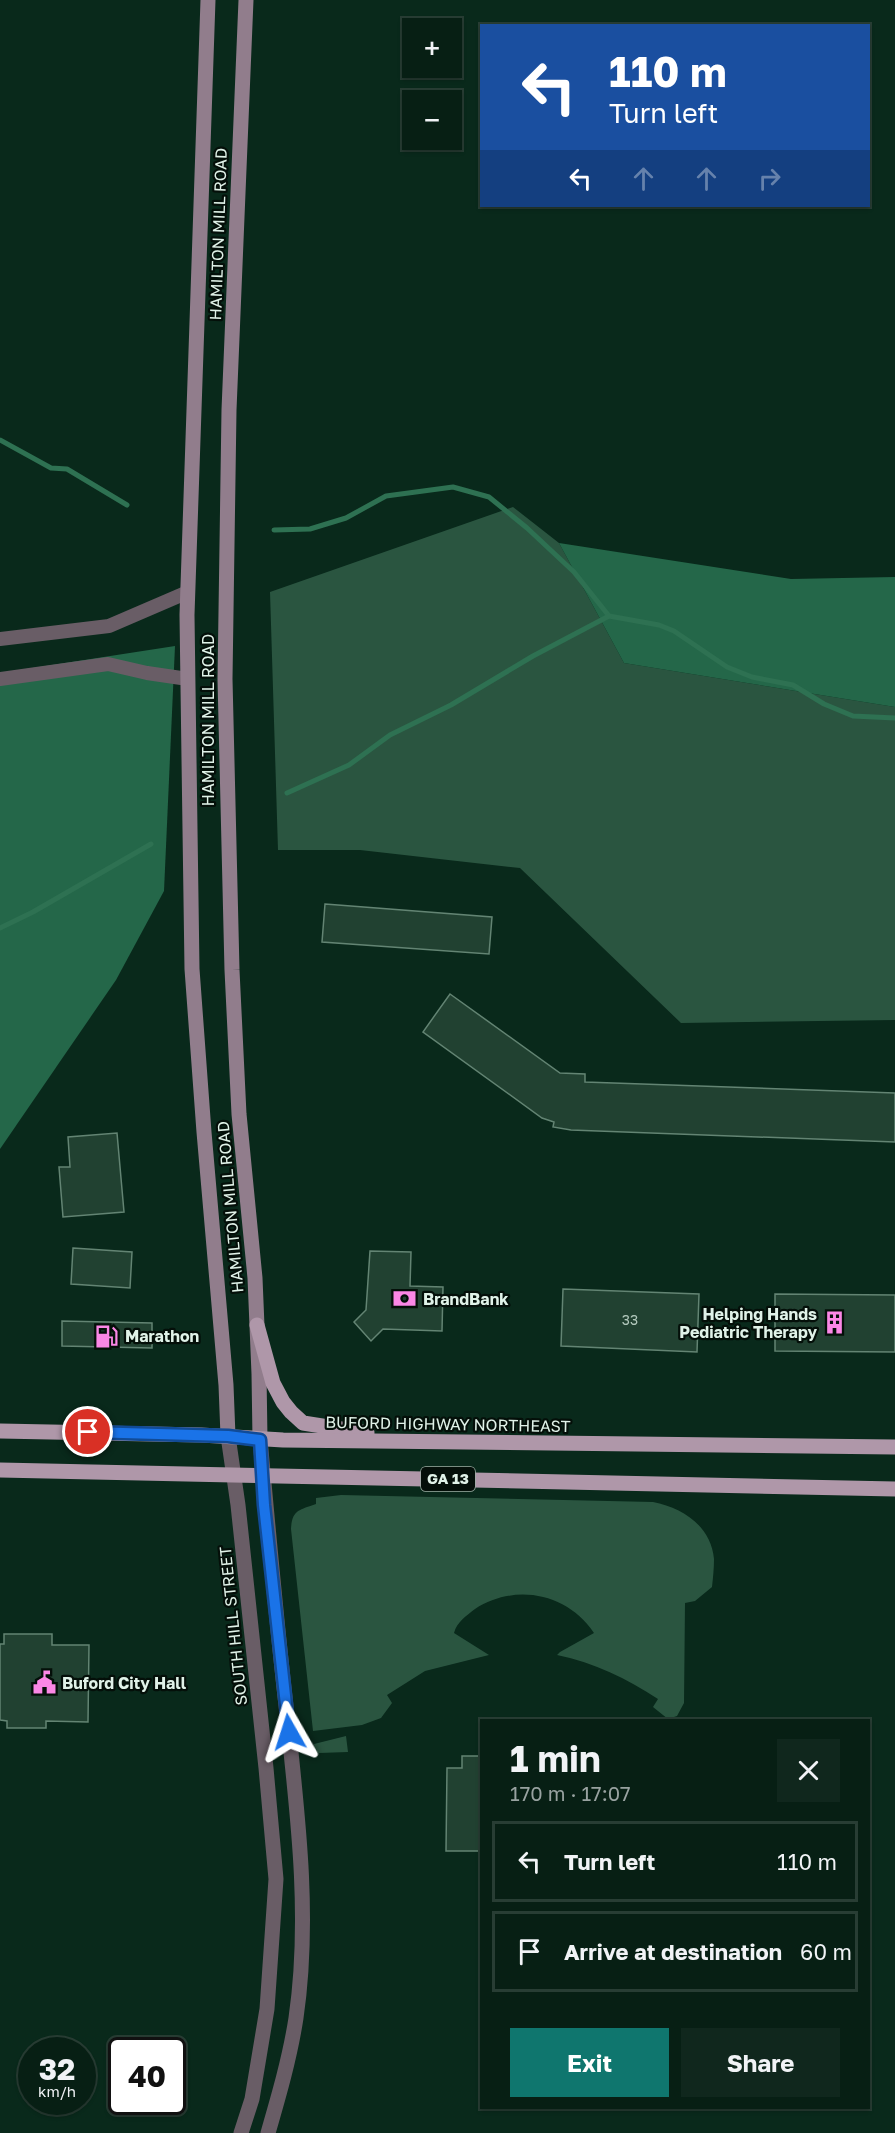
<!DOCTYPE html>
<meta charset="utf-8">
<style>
body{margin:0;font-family:"Golos Text",sans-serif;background:#10271d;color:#f1f3f6;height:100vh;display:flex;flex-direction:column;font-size:22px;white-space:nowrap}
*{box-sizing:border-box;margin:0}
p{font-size:20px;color:#98a2a0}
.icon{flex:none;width:33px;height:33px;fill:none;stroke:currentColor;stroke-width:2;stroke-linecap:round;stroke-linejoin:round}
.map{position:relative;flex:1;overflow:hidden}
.side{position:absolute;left:480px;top:1719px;width:390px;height:390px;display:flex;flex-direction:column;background:#071f14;border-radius:0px;box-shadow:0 2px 4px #0004,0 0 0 2px #283d34}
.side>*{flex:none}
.hud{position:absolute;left:480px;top:24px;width:390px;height:183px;border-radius:0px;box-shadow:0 2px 4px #0004,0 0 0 2px #283d34;background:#1a4fa0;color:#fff;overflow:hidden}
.fabs{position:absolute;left:402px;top:18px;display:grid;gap:12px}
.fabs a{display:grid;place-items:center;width:60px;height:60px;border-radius:0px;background:#071f14;box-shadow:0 2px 4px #0004,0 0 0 2px #283d34;font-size:30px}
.speed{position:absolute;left:18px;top:2037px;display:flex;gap:12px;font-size:30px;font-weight:700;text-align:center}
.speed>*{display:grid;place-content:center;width:78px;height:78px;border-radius:50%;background:#071f14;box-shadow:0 2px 4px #0004,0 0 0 2px #283d34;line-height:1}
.speed small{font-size:15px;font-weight:400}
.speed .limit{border:3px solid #111;border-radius:9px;background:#fff;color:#111}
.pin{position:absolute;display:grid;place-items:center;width:51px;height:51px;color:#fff;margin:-26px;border:3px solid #fff;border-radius:50%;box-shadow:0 2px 6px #0007}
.me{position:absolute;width:66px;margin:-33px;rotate:354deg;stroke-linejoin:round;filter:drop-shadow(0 0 4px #0008)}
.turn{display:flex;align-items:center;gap:21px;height:126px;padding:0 30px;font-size:27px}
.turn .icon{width:78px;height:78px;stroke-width:2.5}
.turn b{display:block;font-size:42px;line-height:51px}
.lanes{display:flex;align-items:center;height:57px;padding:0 30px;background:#0003;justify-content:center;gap:30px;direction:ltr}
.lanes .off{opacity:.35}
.round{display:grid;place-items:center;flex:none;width:63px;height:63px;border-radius:0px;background:#10271d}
.headline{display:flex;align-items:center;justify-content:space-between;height:102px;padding:0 30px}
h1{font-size:36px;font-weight:700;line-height:45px}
.button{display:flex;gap:12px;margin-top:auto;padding:12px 30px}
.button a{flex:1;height:69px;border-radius:0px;background:#0f766e;color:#fff;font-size:24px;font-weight:700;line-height:69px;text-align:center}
.button a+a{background:#10271d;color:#f1f3f6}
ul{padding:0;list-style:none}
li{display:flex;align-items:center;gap:18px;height:81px;margin:0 12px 9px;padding:0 18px;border:3px solid #283d34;border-radius:0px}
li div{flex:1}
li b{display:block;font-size:22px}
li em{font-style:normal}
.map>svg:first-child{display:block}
</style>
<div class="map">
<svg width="895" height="2133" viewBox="0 0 895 2133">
<rect width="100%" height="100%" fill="#09291b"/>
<g fill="#2a5540">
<path d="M513 507 559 543 624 663 895 707V1020L681 1023 520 868 360 850H278L270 592Z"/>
<path d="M341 1495 653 1502C683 1508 711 1526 714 1559 714 1568 713 1578 712 1587L695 1601 685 1603 684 1703 677 1716 668 1719 653 1707 658 1699C626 1678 595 1663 557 1655L560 1652 594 1633C567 1593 515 1583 475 1609 466 1616 457 1622 454 1633L489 1655 425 1671 387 1695 392 1703 381 1718 362 1725 313 1731 291 1529C292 1510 299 1510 316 1504V1498Z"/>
<path d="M346 1736 348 1752 319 1753 315 1751 314 1744Z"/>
</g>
<g fill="#246749">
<path d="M559 543 791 579 895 577V707L624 663Z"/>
<path d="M175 646 164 891 116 980 0 1149V673Z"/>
</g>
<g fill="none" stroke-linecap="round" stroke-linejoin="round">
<g stroke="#2e7152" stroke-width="5">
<path d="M0 440 51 468 67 469 127 505"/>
<path d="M274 530 310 529 346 518 386 496 453 487 489 497 527 528 574 572 609 616 659 625 674 631 727 667 752 677 793 685 824 704 853 716 895 718"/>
<path d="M287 793 349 765 390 735 451 705 533 656 609 616"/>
<path d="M0 928 33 912 151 844"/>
</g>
</g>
<g fill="#214131" stroke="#638473" stroke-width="1.5">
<path d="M325 904 492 917 489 954 322 942Z"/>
<path d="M450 994 560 1073 585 1074V1082L895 1093V1142L571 1130 553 1127 554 1122 542 1118 423 1032Z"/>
<path d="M117 1133 124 1212 63 1217 59 1167H70L68 1137Z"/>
<path d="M73 1248 132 1252 130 1288 71 1284Z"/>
<path d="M370 1251 411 1252 410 1286 443 1287 442 1331 383 1329 371 1341 354 1322 366 1310Z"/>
<path d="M563 1289 699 1294 697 1352 561 1346Z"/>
<path d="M775 1294 895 1295V1352L775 1351Z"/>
<path d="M62 1321 152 1323V1348L62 1346Z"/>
<path d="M4 1634H52V1645H89L88 1722 46 1721V1728H7V1721L0 1720V1644H4Z"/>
<path d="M462 1756H482V1851H446L447 1768H462Z"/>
</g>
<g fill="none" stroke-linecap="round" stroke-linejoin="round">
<g stroke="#695d66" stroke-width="14">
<path d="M0 639 109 626 188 592"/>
<path d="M0 679 108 664 147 673 188 679"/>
</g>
<g stroke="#695d66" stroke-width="15">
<path d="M228 1436 238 1505 266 1768 276 1879 267 2009 252 2099 241 2133"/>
<path d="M260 1439C268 1528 276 1617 286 1706 297 1809 311 1915 296 2018 290 2057 279 2095 268 2133"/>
</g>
<g stroke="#917d8c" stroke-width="15">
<path d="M208 0 187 615 189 759 192 969 204 1132 226 1385 228 1436"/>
<path d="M246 0 229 410 225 679 232 970 239 1114 255 1278 259 1374 260 1439"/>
</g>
<g stroke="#af97a9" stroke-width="15">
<path d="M257 1325 273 1383 283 1402 291 1412 303 1423 367 1433"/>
<path d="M0 1431 201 1435 283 1440 895 1447"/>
<path d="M0 1470 895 1489"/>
</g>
</g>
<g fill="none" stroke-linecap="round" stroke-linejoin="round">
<defs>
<path id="route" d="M88 1432 228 1436 260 1440 264 1505 289 1732"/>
</defs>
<use href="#route" stroke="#114b97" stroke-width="15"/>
<use href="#route" stroke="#1a73e8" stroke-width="10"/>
</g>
<defs>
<symbol id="bank-bare" viewBox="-9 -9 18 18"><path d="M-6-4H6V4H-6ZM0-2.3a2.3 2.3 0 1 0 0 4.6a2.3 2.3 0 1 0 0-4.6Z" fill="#fb87e6" stroke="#040f09" stroke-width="2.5" paint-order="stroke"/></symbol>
<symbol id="building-bare" viewBox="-9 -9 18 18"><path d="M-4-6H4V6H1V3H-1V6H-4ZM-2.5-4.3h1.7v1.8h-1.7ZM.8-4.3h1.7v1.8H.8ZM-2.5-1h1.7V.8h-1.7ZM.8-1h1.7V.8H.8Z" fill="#fb87e6" stroke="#040f09" stroke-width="2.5" paint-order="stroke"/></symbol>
<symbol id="fuel-bare" viewBox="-9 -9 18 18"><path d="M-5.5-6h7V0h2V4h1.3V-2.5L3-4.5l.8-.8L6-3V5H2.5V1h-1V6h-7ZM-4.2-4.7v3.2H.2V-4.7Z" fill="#fb87e6" stroke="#040f09" stroke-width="2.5" paint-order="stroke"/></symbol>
<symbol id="civic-bare" viewBox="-9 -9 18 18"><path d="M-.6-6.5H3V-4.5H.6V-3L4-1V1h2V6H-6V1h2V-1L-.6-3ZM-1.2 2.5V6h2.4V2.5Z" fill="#fb87e6" stroke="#040f09" stroke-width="2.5" paint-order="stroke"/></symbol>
</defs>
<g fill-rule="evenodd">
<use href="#bank-bare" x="388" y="1282" width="33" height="33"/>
<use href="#building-bare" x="818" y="1306" width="33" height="33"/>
<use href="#fuel-bare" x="90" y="1320" width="33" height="33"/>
<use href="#civic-bare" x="28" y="1666" width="33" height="33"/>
</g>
<g text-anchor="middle" stroke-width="4.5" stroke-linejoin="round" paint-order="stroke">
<g font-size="14" fill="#b0c6ba">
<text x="630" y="1325">33</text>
</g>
<rect fill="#040f09" stroke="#9eaea5" stroke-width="1.5" x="421" y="1467" width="54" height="24" rx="4.5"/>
<g font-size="15" font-weight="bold" fill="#e0f2e8">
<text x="448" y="1484">GA 13</text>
</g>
<g font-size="16" fill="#e0f2e8" stroke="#040f09">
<text transform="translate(218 234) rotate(-88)" y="6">HAMILTON MILL ROAD</text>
<text transform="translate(208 720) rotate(-90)" y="6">HAMILTON MILL ROAD</text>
<text transform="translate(230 1207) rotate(-95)" y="6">HAMILTON MILL ROAD</text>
<text transform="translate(448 1424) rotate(1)" y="6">BUFORD HIGHWAY NORTHEAST</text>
<text transform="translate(233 1626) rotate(-96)" y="6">SOUTH HILL STREET</text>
</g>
<g font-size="16" font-weight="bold" fill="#e0f2e8" stroke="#040f09" text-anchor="start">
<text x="423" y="1305">BrandBank</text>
<text x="817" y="1320" text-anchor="end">Helping Hands<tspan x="817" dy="18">Pediatric Therapy</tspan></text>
<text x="125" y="1342">Marathon</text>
<text x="62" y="1689">Buford City Hall</text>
</g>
</g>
</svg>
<div class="fabs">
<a>+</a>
<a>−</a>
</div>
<div class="speed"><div>32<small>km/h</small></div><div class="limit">40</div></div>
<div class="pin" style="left:88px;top:1432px;background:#d93025"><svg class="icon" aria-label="arrive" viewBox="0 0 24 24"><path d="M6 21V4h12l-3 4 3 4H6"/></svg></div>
<svg class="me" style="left:289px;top:1732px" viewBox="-20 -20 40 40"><path d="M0-17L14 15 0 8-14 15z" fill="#1a73e8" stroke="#fff" stroke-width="4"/></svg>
<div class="hud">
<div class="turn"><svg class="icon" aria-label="left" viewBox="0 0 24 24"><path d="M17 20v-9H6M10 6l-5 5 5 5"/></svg><div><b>110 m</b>Turn left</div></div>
<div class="lanes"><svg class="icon" aria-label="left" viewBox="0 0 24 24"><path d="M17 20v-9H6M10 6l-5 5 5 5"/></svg><svg class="icon off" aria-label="ahead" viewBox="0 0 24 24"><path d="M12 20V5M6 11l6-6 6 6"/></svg><svg class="icon off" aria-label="ahead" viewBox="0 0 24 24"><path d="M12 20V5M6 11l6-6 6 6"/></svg><svg class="icon off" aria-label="right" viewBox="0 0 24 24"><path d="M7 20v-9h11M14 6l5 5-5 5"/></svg></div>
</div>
<section class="side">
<div class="headline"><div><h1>1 min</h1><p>170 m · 17:07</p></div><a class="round"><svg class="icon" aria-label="close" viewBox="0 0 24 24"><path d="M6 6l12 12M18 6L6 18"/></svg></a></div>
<ul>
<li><svg class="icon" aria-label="left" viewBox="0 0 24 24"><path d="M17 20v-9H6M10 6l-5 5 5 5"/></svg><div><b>Turn left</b></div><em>110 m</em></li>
<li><svg class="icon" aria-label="arrive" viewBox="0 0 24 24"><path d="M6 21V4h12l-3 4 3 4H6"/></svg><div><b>Arrive at destination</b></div><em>60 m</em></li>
</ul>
<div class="button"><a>Exit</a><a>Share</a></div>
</section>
</div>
